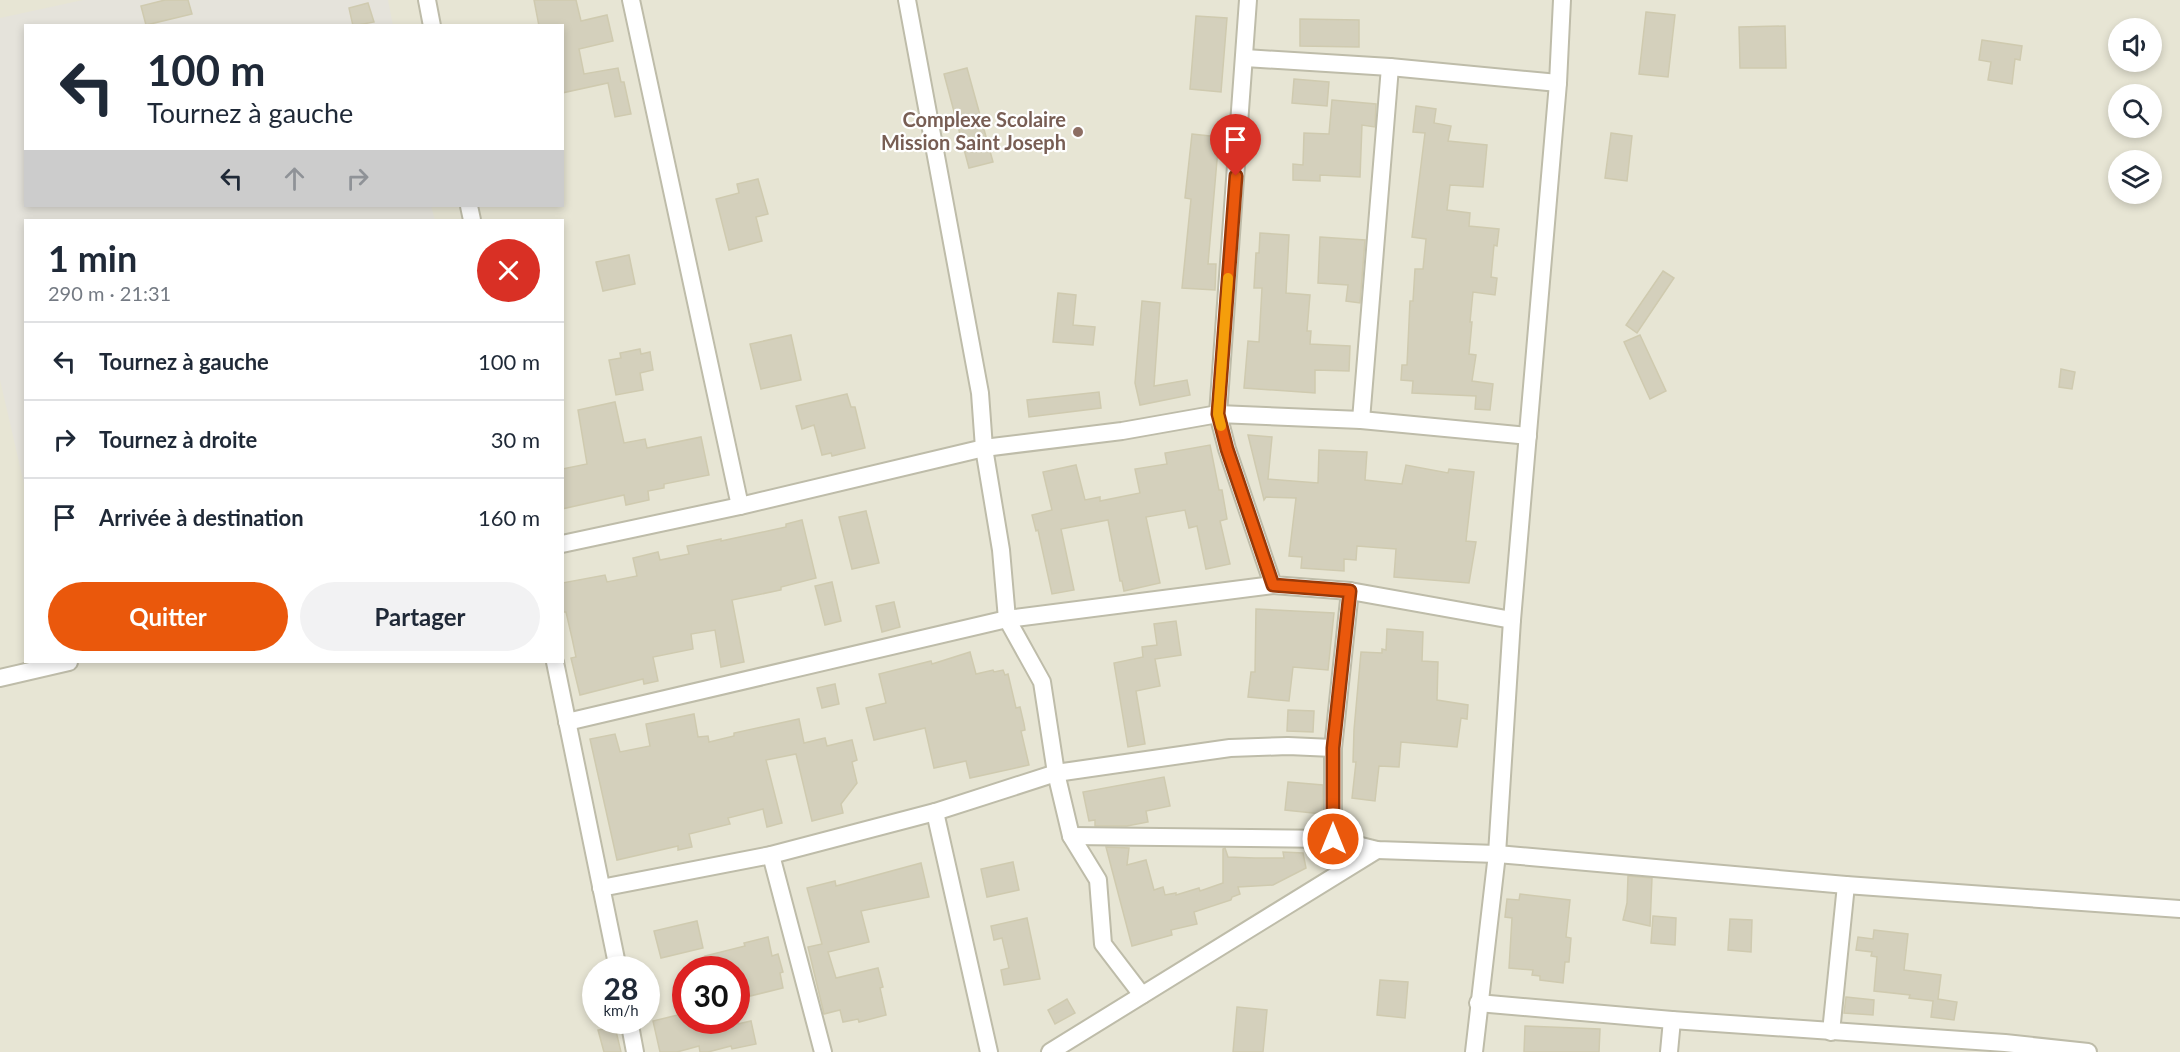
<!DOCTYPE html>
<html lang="fr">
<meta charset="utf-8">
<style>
body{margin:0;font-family:Lato,sans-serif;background:#f2f2f3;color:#1f2937;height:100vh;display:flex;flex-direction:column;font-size:22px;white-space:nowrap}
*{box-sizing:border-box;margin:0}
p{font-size:20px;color:#747a83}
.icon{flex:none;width:33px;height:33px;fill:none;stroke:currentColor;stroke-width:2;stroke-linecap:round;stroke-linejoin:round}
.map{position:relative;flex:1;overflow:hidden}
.sheet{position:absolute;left:24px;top:219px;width:540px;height:444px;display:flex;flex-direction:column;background:#fff;border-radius:0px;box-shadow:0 3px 9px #0003}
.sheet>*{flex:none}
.hud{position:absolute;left:24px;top:24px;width:540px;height:183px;border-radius:0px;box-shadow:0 3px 9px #0003;background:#fff;color:#1f2937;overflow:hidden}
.tools{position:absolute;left:2108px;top:18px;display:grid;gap:12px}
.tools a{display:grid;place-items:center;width:54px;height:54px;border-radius:50%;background:#fff;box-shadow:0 3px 9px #0003;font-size:30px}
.speed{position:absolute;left:582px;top:956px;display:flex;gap:12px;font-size:30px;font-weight:700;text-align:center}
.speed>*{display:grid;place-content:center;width:78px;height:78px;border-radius:50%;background:#fff;box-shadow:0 3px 9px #0003;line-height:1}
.speed small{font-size:15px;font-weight:400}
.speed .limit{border:9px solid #d22;background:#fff;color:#111}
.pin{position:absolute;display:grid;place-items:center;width:51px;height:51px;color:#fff;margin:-62px -26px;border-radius:50% 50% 50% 0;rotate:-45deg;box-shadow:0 0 6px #0007}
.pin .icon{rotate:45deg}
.me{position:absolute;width:66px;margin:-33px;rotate:0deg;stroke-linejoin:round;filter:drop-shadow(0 0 4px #0008)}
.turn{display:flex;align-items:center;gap:21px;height:126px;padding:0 24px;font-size:27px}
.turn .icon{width:78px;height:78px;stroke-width:2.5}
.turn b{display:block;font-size:42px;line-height:51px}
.lanes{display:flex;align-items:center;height:57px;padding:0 24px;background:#0003;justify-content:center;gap:30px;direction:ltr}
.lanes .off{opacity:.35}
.round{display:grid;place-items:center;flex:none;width:63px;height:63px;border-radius:32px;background:#f2f2f3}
.head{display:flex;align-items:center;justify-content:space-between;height:102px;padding:0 24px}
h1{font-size:36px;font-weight:700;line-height:45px}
.action{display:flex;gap:12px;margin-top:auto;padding:12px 24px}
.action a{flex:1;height:69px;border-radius:36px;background:#ea580c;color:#fff;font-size:24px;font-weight:700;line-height:69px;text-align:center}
.action a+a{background:#f2f2f3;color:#1f2937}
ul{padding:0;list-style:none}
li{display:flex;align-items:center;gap:18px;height:78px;padding:0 24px;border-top:2px solid #e0e1e3}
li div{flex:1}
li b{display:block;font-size:22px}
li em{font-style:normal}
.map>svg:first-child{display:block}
</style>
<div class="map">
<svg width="2180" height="1052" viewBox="0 0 2180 1052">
<rect width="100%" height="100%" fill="#f3f2e6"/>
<path fill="#e7e5d4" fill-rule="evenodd" d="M0 0H2180V1052H0ZM26 26H562V206H26ZM2118 28H2151V62H2118ZM2118 94H2151V128H2118ZM2118 160H2151V194H2118ZM26 220H562V662H26ZM596 969H646V1020H596ZM686 969H736V1020H686Z"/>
<path fill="#e5e3db" d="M83 0H388L393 25 26 26V206H431L435 220H26L25 488 0 380V18Z"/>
<g fill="#d4d0bc" stroke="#cfcaaf" stroke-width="1.5">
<path d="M165 0H188L192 14 146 25 141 6Z"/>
<path d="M534 0H576L581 21 607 15 613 41 579 49 584 74 618 68 621 82H624L631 114 615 117 608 83 562 93V26H539Z"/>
<path d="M368 3 374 22 353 26 349 8Z"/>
<path d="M1646 12 1675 15 1668 77 1639 74Z"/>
<path d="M1196 16 1227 18 1221 92 1190 89Z"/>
<path d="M1300 19 1359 20V47L1300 46Z"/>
<path d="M1785 26 1786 68H1740L1739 27Z"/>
<path d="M1982 40 2022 46 2020 60 2015 59 2012 84 1988 80 1991 62 1979 60Z"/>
<path d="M967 68 993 162 969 168 944 74Z"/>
<path d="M1294 79 1329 82 1327 106 1292 103Z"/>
<path d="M1332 100 1376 104 1375 127 1362 125 1360 177 1320 175V181L1293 180V164L1303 165 1304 133 1329 134Z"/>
<path d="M1416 106 1436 109 1434 123 1451 126 1448 141 1487 145 1483 187 1450 185 1447 210 1470 213 1469 226 1499 229 1497 246 1494 245 1491 277 1497 278 1495 295 1473 292 1470 322H1472L1469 354 1476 355 1472 381 1493 384 1490 410 1475 409 1476 396 1412 393 1413 381 1401 380 1402 365H1407L1410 301H1413L1415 269H1423L1426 239 1412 237 1425 133 1413 132Z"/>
<path d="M1611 133 1632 136 1627 181 1605 178Z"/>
<path d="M1192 134 1219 137 1208 264H1216L1215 290 1182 288 1191 199 1185 198Z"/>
<path d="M758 179 768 214 756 217 762 241 729 250 716 199 739 193 737 184Z"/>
<path d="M1260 233 1289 235 1286 293 1310 295 1307 331H1311L1310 344 1350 346 1349 371 1315 370V393L1244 388 1248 341 1259 342 1262 288H1254L1256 253H1259Z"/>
<path d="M1320 237 1365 240 1360 303 1346 301 1348 285 1318 283Z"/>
<path d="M629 255 635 284 603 291 596 262Z"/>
<path d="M1663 271 1674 278 1637 333 1626 325Z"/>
<path d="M1058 293 1076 295 1073 325 1095 327 1093 345 1053 342Z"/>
<path d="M1142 301 1160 303 1154 386 1187 380 1190 395 1140 405 1135 383Z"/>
<path d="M791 335 801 380 761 389 750 344Z"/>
<path d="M1640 335 1666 391 1650 399 1624 342Z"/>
<path d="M640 349 641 354 650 352 653 370 640 373 643 390 616 395 609 360 621 358 620 353Z"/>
<path d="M2061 369 2075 372 2072 389 2059 387Z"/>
<path d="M1099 392 1101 408 1029 417 1027 400Z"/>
<path d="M847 394 851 407H855L865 448 832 456 831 453 822 455 814 425 802 429 796 406Z"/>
<path d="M615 402 624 443 645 439 647 448 701 437 709 475 664 484V488L648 491 649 500 626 505 624 495 562 509V469L587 464 578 410Z"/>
<path d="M1248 435 1272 437 1268 479 1318 483 1319 450 1367 452 1365 480 1402 484 1406 465 1448 473 1449 469 1474 472 1466 541 1476 542 1469 583 1394 577 1396 549 1357 546 1356 560 1344 559V571L1301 568 1302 557 1289 556 1296 498 1266 497 1264 500Z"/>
<path d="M1210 445 1219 490H1222L1227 519 1220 521 1230 564 1206 569 1197 526 1189 528 1185 510 1146 517 1160 583 1124 591 1122 581H1120L1108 520 1061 529 1074 590 1052 594 1038 530 1036 531 1032 515 1052 510 1043 472 1076 465 1085 500 1100 497V501L1140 493 1135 469 1167 464 1165 453Z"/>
<path d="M866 511 879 563 852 569 839 517Z"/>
<path d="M802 520 816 578 781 587V590L732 600 744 662 721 667 715 630 691 634 693 649 653 657 658 681 644 684 643 679 580 695 571 658 576 657 572 638 566 612H562V583L605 575 607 582 637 576 633 558 658 552 660 560 689 554 687 546 721 539V541L786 527V524Z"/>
<path d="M832 582 841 621 825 625 815 586Z"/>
<path d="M894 602 900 627 882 632 876 606Z"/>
<path d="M1256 609 1334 613 1328 670 1293 667 1289 701 1248 697 1251 672H1255Z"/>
<path d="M1176 621 1181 655 1155 659 1160 686 1136 691 1145 744 1128 747 1114 663 1143 657 1142 647 1157 645 1154 624Z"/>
<path d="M1387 629 1423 632 1422 661 1438 662 1437 700 1468 705 1467 719 1461 718 1457 747 1401 742 1399 767 1379 766 1375 801 1352 798 1356 762H1353L1354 730 1361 652 1382 653V649L1386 650Z"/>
<path d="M970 652 976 674 993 670 994 672 1003 670 1005 675 1008 674 1016 708 1020 707 1024 724 1025 730 1021 731 1029 765 970 778 966 761 934 768 925 728 874 740 866 708 886 703 879 674 931 661 932 664Z"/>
<path d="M835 684 839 704 822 708 817 688Z"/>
<path d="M1288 710 1314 711 1313 732 1287 731Z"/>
<path d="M694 714 698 737 708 736 709 742 734 736V733L799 719 804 743 825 738 827 746 852 740 857 760 852 762 857 783 841 804 843 813 812 821 796 754 766 760 782 823 767 827 763 809 728 818 730 824 689 834 692 847 678 850V846L617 860 590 739 615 734 620 752 650 746 646 724Z"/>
<path d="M1164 777 1170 806 1146 811 1148 822 1127 826H1095V820L1089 821 1083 792Z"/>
<path d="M1288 782 1323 785 1322 814 1285 810Z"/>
<path d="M1106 847 1129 848 1127 865 1146 860 1154 890 1163 887 1165 895 1176 893V895L1199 888 1200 891 1223 883V849L1225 848 1228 857 1255 858H1284L1283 852 1303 853 1306 868 1273 885 1238 887 1240 894 1232 897 1231 900 1194 912 1197 924 1171 930 1172 935 1132 946Z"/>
<path d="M1013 862 1019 890 987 897 981 869Z"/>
<path d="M921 863 929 897 861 911 869 942 828 952 836 978 878 968 883 987 880 988 886 1015 859 1022 858 1019 843 1022 840 1010 824 1014 808 947 822 944 807 888 835 881 836 886Z"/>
<path d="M1628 876 1652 878 1650 926 1623 920 1627 903Z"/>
<path d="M1520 894 1570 900 1566 937 1571 938 1569 962H1565L1563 983 1540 980V976L1532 975 1533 970 1509 968 1512 918 1505 917 1507 899 1519 900Z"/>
<path d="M1653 916 1676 918 1675 945 1651 943Z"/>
<path d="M1027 918 1040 979 1004 985 1001 970 1009 968 1002 938 994 940 991 926Z"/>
<path d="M1730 919 1752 920 1751 952 1728 950Z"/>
<path d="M697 921 703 948 661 958 654 931Z"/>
<path d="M1874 930 1908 934 1904 970 1941 975 1938 999 1957 1002 1954 1020 1931 1017 1933 1001 1909 998 1910 995 1874 991 1877 957 1871 956 1872 952 1856 950 1858 937 1873 939Z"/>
<path d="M768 937 772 956 778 954 783 972 780 973 783 988 746 997 739 969H709L705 956 745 946 744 943Z"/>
<path d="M1380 980 1408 982 1405 1018 1377 1015Z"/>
<path d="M1846 997 1874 1000 1873 1015 1844 1013Z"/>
<path d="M1067 999 1075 1013 1055 1024 1048 1010Z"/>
<path d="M1237 1007 1267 1010 1263 1052H1233Z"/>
<path d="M686 1013V1020H718L720 1028 751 1021 756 1044 732 1049 731 1046 708 1052H700L699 1046 677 1052H660L653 1021Z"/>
<path d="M1525 1026 1600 1029 1599 1052H1524Z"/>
<path d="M615 1027 621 1052H604L598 1030Z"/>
</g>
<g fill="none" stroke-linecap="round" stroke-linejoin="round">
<defs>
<g id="minor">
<path d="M427 0 432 26"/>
<path d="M631 0 740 506"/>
<path d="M907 0 980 393 984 448 1001 550 1007 619 1042 682 1056 773 1071 836 1098 880 1103 944 1142 995"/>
<path d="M1248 0 1218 414 1227 449 1273 585 1350 591 1512 620"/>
<path d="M1245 58 1390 67 1558 83"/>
<path d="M469 206 472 220"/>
<path d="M1361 420 1528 436"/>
<path d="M562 544 740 506 984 448 1122 431 1218 414 1361 420 1390 67"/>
<path d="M555 662 618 969"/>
<path d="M0 678 69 662"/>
<path d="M567 722 1007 619 1273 585"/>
<path d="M935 812 989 1052"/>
<path d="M1071 836 1333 839 1377 850 1497 854 1846 885 2180 909"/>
<path d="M1333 839V748L1350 591"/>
<path d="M771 855 823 1052"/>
<path d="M601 888 771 855 935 812 1056 773 1230 748 1288 746 1333 748"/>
<path d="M1478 1003 1672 1020 2005 1043 2088 1052"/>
<path d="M629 1020 635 1052"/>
<path d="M1831 1032 1846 885"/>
<path d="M1050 1052 1377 850"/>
<path d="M1474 1052 1497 854 1512 620 1558 83 1562 0"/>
<path d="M1669 1052 1672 1020"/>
</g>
</defs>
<use href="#minor" stroke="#bebca9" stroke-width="20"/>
<use href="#minor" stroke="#fff" stroke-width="16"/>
</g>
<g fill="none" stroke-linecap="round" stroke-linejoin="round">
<defs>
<path id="route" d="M1236 176 1218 414 1227 449 1273 585 1350 591 1333 748V839"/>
</defs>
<use href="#route" stroke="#983908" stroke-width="15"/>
<use href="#route" stroke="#ea580c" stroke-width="10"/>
<path stroke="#f59e0b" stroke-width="10" d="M1221 426 1218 414 1228 278"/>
</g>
<circle fill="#8d6e63" stroke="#fff" stroke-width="2" cx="1078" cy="132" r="6"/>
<g text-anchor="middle" stroke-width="4.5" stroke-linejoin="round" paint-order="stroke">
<g font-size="20" font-weight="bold" fill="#785e54" stroke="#fff" text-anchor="end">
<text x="1066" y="127">Complexe Scolaire<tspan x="1066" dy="23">Mission Saint Joseph</tspan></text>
</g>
</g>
</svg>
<div class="tools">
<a><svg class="icon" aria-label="sound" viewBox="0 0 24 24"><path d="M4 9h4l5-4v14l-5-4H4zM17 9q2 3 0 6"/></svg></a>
<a><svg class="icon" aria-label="search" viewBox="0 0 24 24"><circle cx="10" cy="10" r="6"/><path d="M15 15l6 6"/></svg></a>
<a><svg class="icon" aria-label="layers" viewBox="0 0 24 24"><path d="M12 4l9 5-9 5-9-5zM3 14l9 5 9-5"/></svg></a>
</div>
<div class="speed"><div>28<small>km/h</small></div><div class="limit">30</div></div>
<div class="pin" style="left:1236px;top:176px;background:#d93025"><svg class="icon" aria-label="arrive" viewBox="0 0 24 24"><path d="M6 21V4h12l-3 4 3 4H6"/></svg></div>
<svg class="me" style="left:1333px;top:839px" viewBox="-20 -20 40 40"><circle r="17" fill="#ea580c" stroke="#fff" stroke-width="3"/><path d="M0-11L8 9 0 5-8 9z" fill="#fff"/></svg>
<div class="hud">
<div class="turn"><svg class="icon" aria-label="left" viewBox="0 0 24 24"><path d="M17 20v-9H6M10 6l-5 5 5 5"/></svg><div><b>100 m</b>Tournez à gauche</div></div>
<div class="lanes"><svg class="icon" aria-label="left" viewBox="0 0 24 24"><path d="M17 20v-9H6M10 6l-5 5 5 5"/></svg><svg class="icon off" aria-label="ahead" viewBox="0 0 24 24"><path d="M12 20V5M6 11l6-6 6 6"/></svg><svg class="icon off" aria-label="right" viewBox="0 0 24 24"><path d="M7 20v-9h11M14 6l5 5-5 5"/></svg></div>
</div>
<section class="sheet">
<div class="head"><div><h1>1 min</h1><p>290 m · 21:31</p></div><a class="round" style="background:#d93025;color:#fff"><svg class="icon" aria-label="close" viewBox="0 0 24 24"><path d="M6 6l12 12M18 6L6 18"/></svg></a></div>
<ul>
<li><svg class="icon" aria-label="left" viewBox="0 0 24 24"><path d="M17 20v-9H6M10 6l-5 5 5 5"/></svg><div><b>Tournez à gauche</b></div><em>100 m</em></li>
<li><svg class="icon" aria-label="right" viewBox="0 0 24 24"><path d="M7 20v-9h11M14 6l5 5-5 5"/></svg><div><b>Tournez à droite</b></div><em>30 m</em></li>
<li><svg class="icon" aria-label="arrive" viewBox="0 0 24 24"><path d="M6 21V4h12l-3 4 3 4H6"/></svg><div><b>Arrivée à destination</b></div><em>160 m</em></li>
</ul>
<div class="action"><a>Quitter</a><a>Partager</a></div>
</section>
</div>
